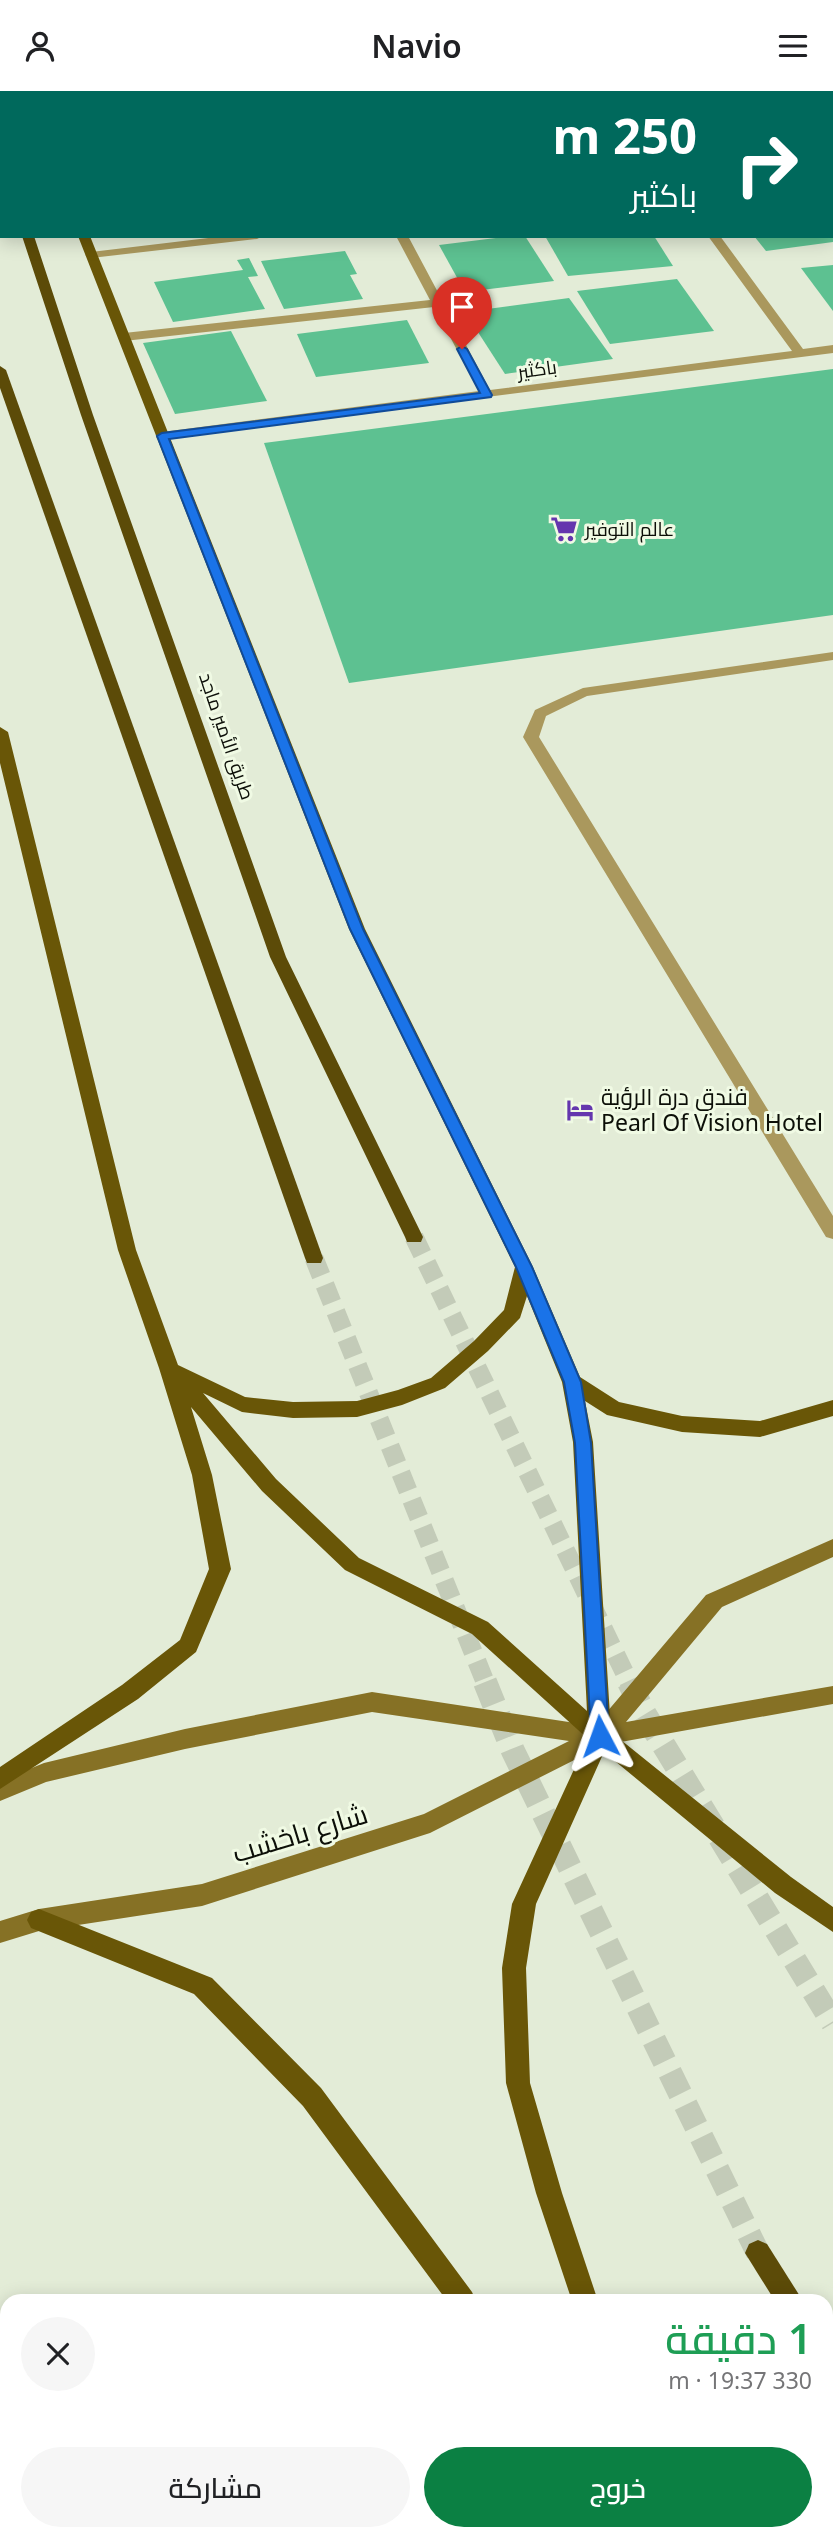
<!DOCTYPE html>
<html lang="ar">
<meta charset="utf-8">
<style>
body{margin:0;font-family:"Noto Sans",Cairo,sans-serif;background:#f6f6f6;color:#202124;direction:rtl;height:100vh;display:flex;flex-direction:column;font-size:26px;white-space:nowrap}
*{box-sizing:border-box;margin:0}
p{font-size:23px;color:#757577}
.icon{flex:none;width:38px;height:38px;fill:none;stroke:currentColor;stroke-width:2;stroke-linecap:round;stroke-linejoin:round}
.map{position:relative;flex:1;overflow:hidden;direction:ltr}
.side{position:absolute;left:0px;top:2203px;width:833px;height:247px;display:flex;flex-direction:column;background:#fff;border-radius:21px 21px 0 0;box-shadow:0 4px 18px #0003;direction:rtl}
.side>*{flex:none}
.hud{position:absolute;left:0px;top:0px;width:833px;height:147px;box-shadow:0 4px 18px #0003;direction:rtl;background:#00695c;color:#fff;overflow:hidden}
.pin{position:absolute;display:grid;place-items:center;width:60px;height:60px;color:#fff;margin:-72px -30px;border-radius:50% 50% 50% 0;rotate:-45deg;box-shadow:0 0 7px #0007}
.pin .icon{rotate:45deg}
.me{position:absolute;width:77px;margin:-38px;rotate:356deg;stroke-linejoin:round;filter:drop-shadow(0 0 5px #0008)}
.turn{display:flex;align-items:center;gap:24px;height:147px;padding:0 21px;font-size:32px}
.turn .icon{width:91px;height:91px;stroke-width:2.5}
.turn b{display:block;font-size:49px;line-height:60px}
.round{display:grid;place-items:center;flex:none;width:74px;height:74px;border-radius:37px;background:#f6f6f6}
.overview{display:flex;align-items:center;justify-content:space-between;height:119px;padding:0 21px}
h1{font-size:42px;font-weight:600;line-height:52px;color:#1e9e55}
.primary-button{display:flex;gap:14px;margin-top:auto;padding:14px 21px}
.primary-button a{flex:1;height:80px;border-radius:42px;background:#0b8043;color:#fff;font-size:28px;font-weight:600;line-height:80px;text-align:center}
.primary-button a+a{background:#f6f6f6;color:#202124}
header{display:flex;justify-content:space-between;align-items:center;height:91px;padding:0 21px;background:#fff;font-size:32px;font-weight:600}
.map>svg:first-child{display:block}
</style>
<header><svg class="icon" aria-label="menu" viewBox="0 0 24 24"><path d="M4 6h16M4 12h16M4 18h16"/></svg>Navio<svg class="icon" aria-label="person" viewBox="0 0 24 24"><circle cx="12" cy="8" r="4"/><path d="M4 21q1-7 8-7t8 7"/></svg></header>
<div class="map">
<svg width="833" height="2449" viewBox="0 0 833 2449">
<rect width="100%" height="100%" fill="#e3ecd7"/>
<g fill="#5dc191">
<path d="M513 145H525L554 190 465 201 439 154Z"/>
<path d="M545 145H654L673 175 568 185Z"/>
<path d="M754 145H833V151L766 160Z"/>
<path d="M345 160 357 183 350 184 363 208 284 218 261 170Z"/>
<path d="M249 167 258 185 248 186 265 218 173 231 154 191 243 179 237 169Z"/>
<path d="M833 174V220L801 177Z"/>
<path d="M677 188 714 240 610 253 577 200Z"/>
<path d="M569 207 613 268 505 283 465 221Z"/>
<path d="M407 229 429 272 316 286 297 243Z"/>
<path d="M231 240 267 310 175 323 143 252Z"/>
<path d="M833 278V524L349 592 264 352Z"/>
</g>
<g fill="none" stroke-linecap="round" stroke-linejoin="round">
<g stroke="#c3cbb8" stroke-width="19" stroke-dasharray="19 10" stroke-linecap="butt">
<path d="M414 1146 630 1593"/>
<path d="M314 1167 486 1593"/>
</g>
<g stroke="#c3cbb8" stroke-width="24" stroke-dasharray="24 12" stroke-linecap="butt">
<path d="M485 1591 513 1660 758 2162"/>
<path d="M629 1591 644 1622 833 1932"/>
</g>
<path fill="#aa985d" fill-rule="evenodd" d="M833 561V569L587 605 546 625 539 646 833 1125V1148L826 1146 523 646 535 619 583 597Z"/>
<g fill="#aa985d" fill-rule="evenodd">
<path d="M456 0H481L455 2Z"/>
<path d="M600 0H610L611 2H601Z"/>
<rect x="831" y="77" width="2" height="6"/>
<path d="M225 145H263L257 148 91 167 85 164 91 161Z"/>
<path d="M396 145H408L490 299 792 260 708 145H720L803 258 833 254V262L157 348 156 345 162 341 479 300 434 216 124 250 118 246 124 242 430 209Z"/>
</g>
<path fill="#867125" fill-rule="evenodd" d="M833 1448V1466L722 1516 626 1631 833 1595V1613L604 1654 430 1742 202 1815 39 1840 0 1852V1830L39 1818 202 1793 424 1723 569 1650 372 1621 185 1658 46 1691 0 1710V1690L44 1672 185 1638 372 1601 595 1635 706 1504Z"/>
<g fill="#695607" fill-rule="evenodd">
<path d="M7 0H18L19 2H8Z"/>
<path d="M22 0H32L33 2H23Z"/>
<path d="M78 145H90L365 838 533 1176 580 1286 619 1311 682 1325 760 1330 833 1309V1325L760 1346 682 1341 607 1324 585 1310 593 1351 611 1641 791 1786 833 1816V1841L775 1802 604 1661 536 1813 526 1877 530 1992 562 2102 598 2210H572L536 2102 506 1992 502 1877 512 1813 588 1648 472 1543 345 1479 262 1400 191 1316 212 1384 231 1478 196 1561 138 1608 0 1698V1676L122 1594 180 1549 209 1478 192 1384 159 1277 118 1159 0 672V636L8 641 136 1159 178 1274 245 1306 293 1311 357 1310 398 1299 431 1287 474 1250 504 1219 515 1176 349 838ZM527 1205 562 1291 573 1351 587 1620 488 1531 359 1467 276 1388 203 1302 242 1321 293 1327 357 1326 402 1314 445 1297 488 1260 520 1227Z"/>
<path d="M39 1818 212 1887 321 1997 472 2201 476 2210H447L303 2015 194 1903 31 1837 27 1829 31 1821Z"/>
<path d="M592 2443H623L625 2449H594Z"/>
<path d="M665 2443H694L696 2449H667Z"/>
</g>
<g fill="#5c4b08" fill-rule="evenodd">
<rect x="0" y="56" width="2" height="12"/>
<path d="M22 145H34L93 324 286 866 423 1146 421 1151H407L405 1146 270 866 81 324Z"/>
<path d="M0 275 6 279 323 1167 321 1172H307L305 1167 0 297Z"/>
<path d="M758 2149 767 2153 803 2210H775L745 2162 749 2153Z"/>
<path d="M826 2252 833 2254V2288L826 2286Z"/>
</g>
</g>
<path fill="#1a73e8" stroke="#114b97" stroke-width="2" d="M462 255 467 258 492 304 491 306 169 348 363 838 532 1176 581 1291 591 1352 609 1645 606 1651 600 1653 593 1651 591 1645 575 1352 564 1291 516 1176 350 838 157 345 162 342 480 302 457 258Z"/>
<defs>
<symbol id="supermarket-bare" viewBox="-9 -9 18 18"><path d="M-6-5.5h2.5l.6 2H6L4.5 2H-2.5L-4.4-4H-6ZM-1.5 3.2a1.3 1.3 0 1 0 .1 0ZM3 3.2a1.3 1.3 0 1 0 .1 0Z" fill="#6436ae" stroke="#f0fae4" stroke-width="2.5" paint-order="stroke"/></symbol>
<symbol id="hotel-bare" viewBox="-9 -9 18 18"><path d="M-6-4.5h1.5V1H6V5H4.5V3h-9V5H-6ZM-4 0a1.8 1.8 0 1 1 3.6 0ZM.5 0V-2.5h3Q6-2.5 6 0Z" fill="#6436ae" stroke="#f0fae4" stroke-width="2.5" paint-order="stroke"/></symbol>
</defs>
<g fill-rule="evenodd">
<use href="#supermarket-bare" x="545" y="419" width="38" height="38"/>
<use href="#hotel-bare" x="561" y="1000" width="38" height="38"/>
</g>
<g text-anchor="middle" stroke-width="6" stroke-linejoin="round" paint-order="stroke">
<g font-size="19" fill="#0c0f08" stroke="#f0fae4">
<text transform="translate(537 278) rotate(-8)" y="7">باكثير</text>
<text transform="translate(227 645) rotate(71)" y="7">طريق الأمير ماجد</text>
</g>
<g font-size="19" fill="#0c0f08" stroke="#f0fae4" text-anchor="start">
<text x="585" y="445">عالم التوفير</text>
</g>
<g font-size="23" fill="#0c0f08" stroke="#f0fae4" text-anchor="start">
<text x="601" y="1014">فندق درة الرؤية<tspan x="601" dy="26">Pearl Of Vision Hotel</tspan></text>
</g>
<g font-size="28" fill="#0c0f08" stroke="#f0fae4">
<text transform="translate(300 1742) rotate(-17)" y="10">شارع باخشب</text>
</g>
</g>
</svg>
<div class="pin" style="left:462px;top:258px;background:#d93025"><svg class="icon" aria-label="arrive" viewBox="0 0 24 24"><path d="M6 21V4h12l-3 4 3 4H6"/></svg></div>
<svg class="me" style="left:600px;top:1645px" viewBox="-20 -20 40 40"><path d="M0-17L14 15 0 8-14 15z" fill="#1a73e8" stroke="#fff" stroke-width="4"/></svg>
<div class="hud">
<div class="turn"><svg class="icon" aria-label="right" viewBox="0 0 24 24"><path d="M7 20v-9h11M14 6l5 5-5 5"/></svg><div><b>250 m</b>باكثير</div></div>
</div>
<section class="side">
<div class="overview"><div><h1>1 دقيقة</h1><p>330 m · 19:37</p></div><a class="round"><svg class="icon" aria-label="close" viewBox="0 0 24 24"><path d="M6 6l12 12M18 6L6 18"/></svg></a></div>
<div class="primary-button"><a>خروج</a><a>مشاركة</a></div>
</section>
</div>
